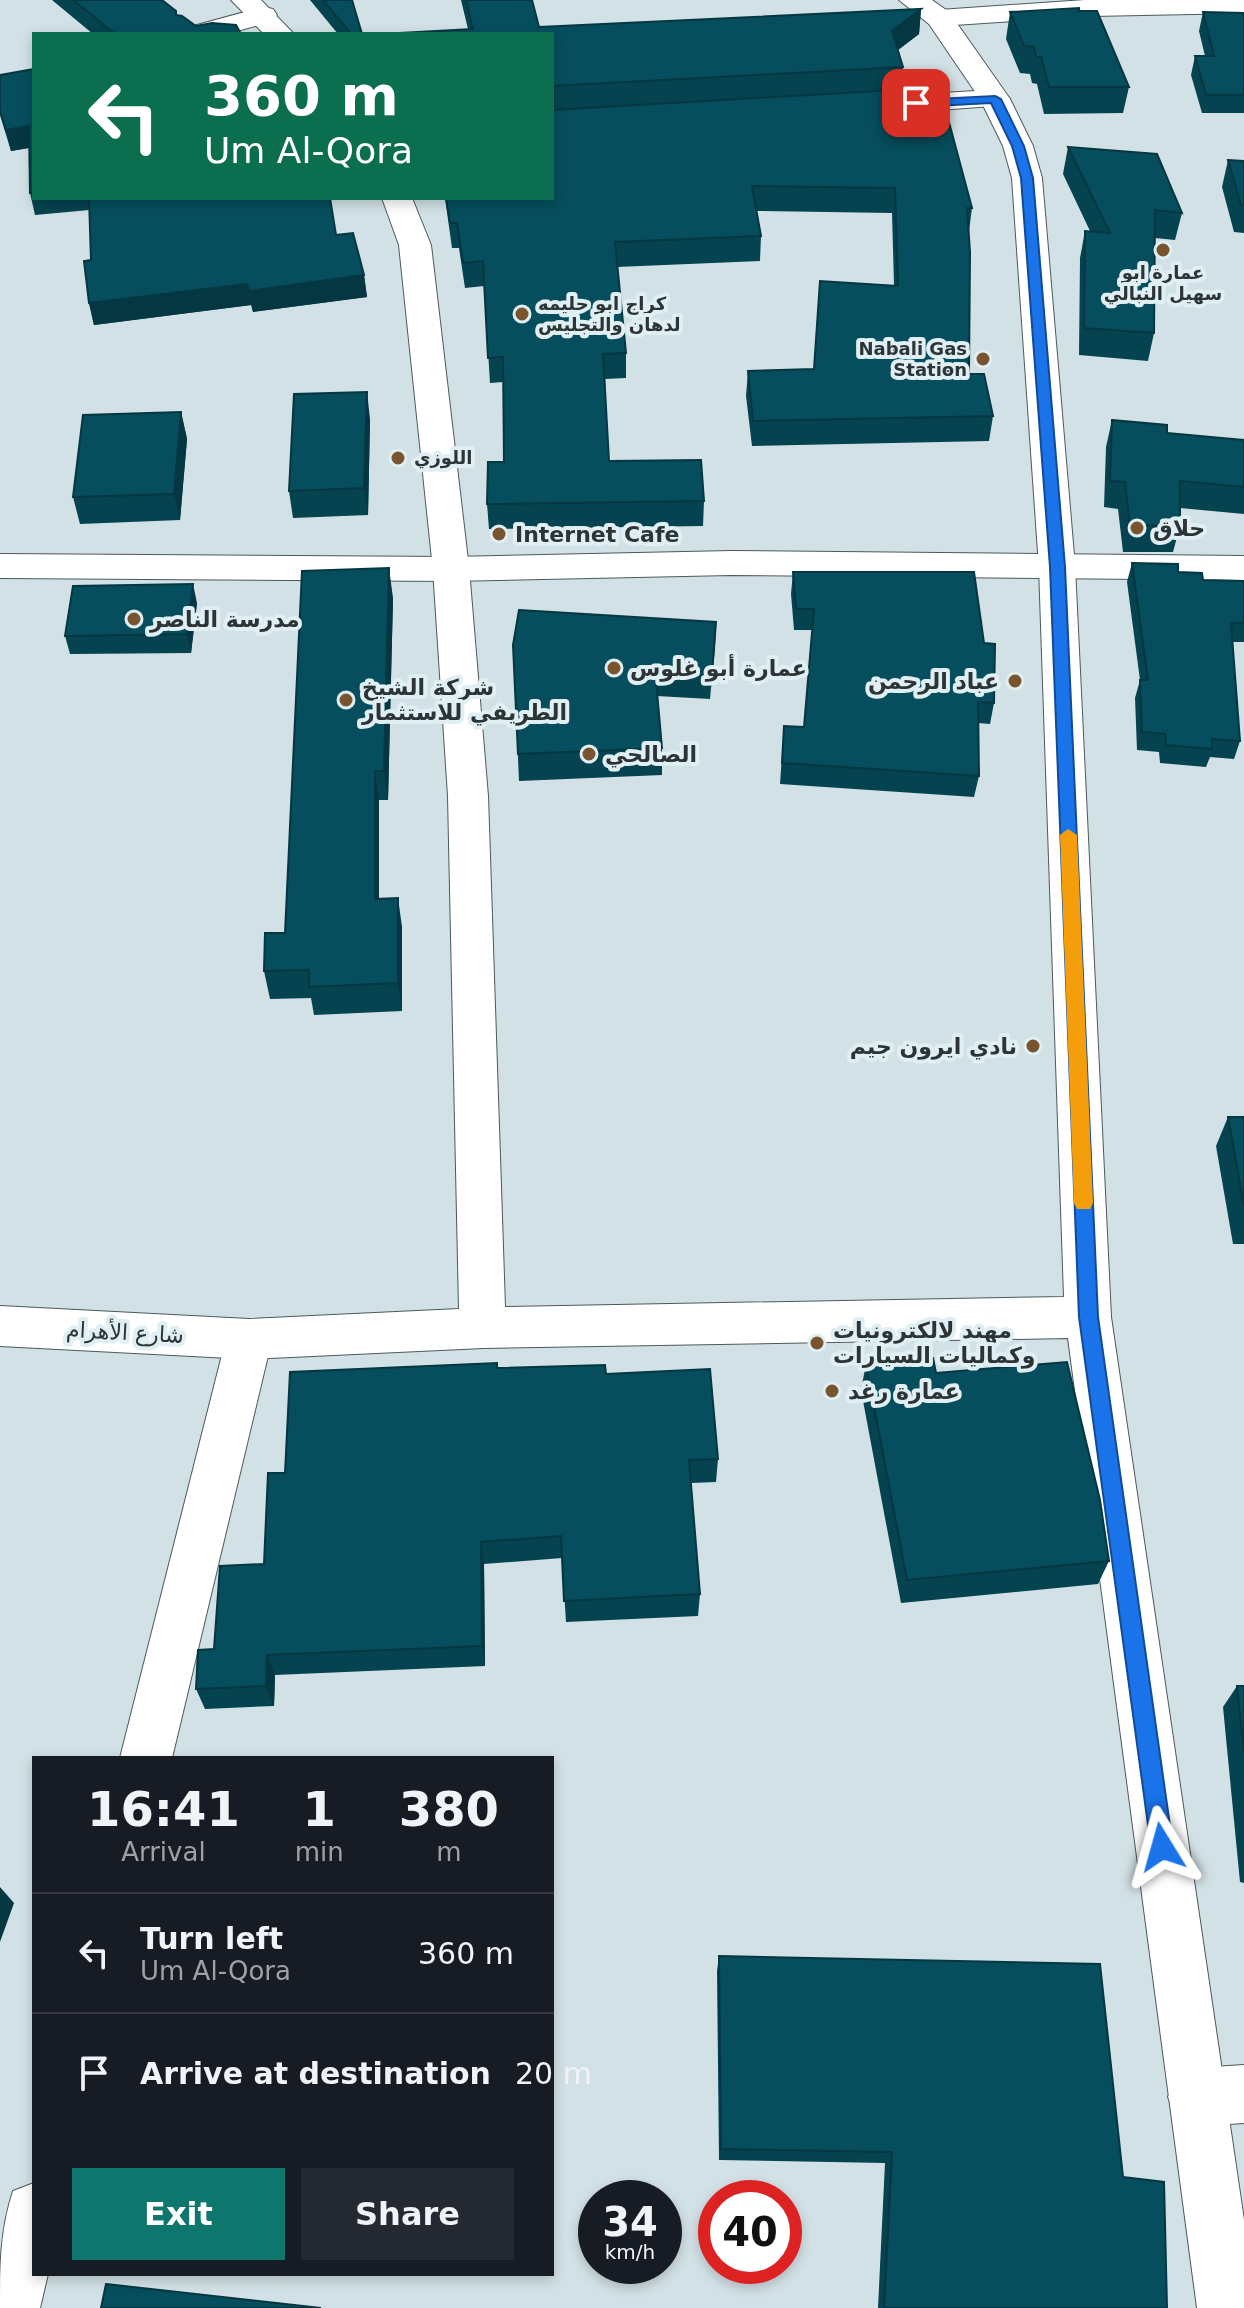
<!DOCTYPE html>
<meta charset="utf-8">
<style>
body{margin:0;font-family:"DejaVu Sans",Cairo,sans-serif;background:#242831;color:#f1f3f6;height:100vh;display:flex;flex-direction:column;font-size:30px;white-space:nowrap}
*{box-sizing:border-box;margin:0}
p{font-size:26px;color:#9ea1a6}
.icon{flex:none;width:44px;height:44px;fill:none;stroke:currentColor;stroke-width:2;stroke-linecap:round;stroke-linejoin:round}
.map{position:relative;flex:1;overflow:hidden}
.side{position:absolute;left:32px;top:1756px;width:522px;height:520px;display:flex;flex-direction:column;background:#171b24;border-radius:0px;box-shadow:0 4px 12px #0003}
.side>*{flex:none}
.hud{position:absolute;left:32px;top:32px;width:522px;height:168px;border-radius:0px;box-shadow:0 4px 12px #0003;background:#0b6e4f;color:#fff;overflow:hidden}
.speed{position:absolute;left:578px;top:2180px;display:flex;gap:16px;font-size:40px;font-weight:700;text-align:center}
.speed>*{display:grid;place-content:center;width:104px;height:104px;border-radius:50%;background:#171b24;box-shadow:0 4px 12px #0003;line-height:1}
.speed small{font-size:20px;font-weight:400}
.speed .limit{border:12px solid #d22;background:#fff;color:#111}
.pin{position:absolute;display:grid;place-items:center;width:68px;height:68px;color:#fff;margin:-34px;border-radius:16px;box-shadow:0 4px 12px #0006}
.me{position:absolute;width:88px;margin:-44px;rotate:352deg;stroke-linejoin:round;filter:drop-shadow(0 0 6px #0008)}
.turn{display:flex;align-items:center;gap:28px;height:168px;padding:0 40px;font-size:36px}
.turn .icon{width:104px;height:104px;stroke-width:2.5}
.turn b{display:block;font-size:56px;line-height:68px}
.eta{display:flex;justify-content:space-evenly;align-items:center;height:136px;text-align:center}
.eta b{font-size:48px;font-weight:700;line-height:56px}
.primary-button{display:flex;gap:16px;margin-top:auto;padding:16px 40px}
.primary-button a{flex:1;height:92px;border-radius:0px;background:#0f766e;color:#fff;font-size:32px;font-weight:700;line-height:92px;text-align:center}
.primary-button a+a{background:#242831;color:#f1f3f6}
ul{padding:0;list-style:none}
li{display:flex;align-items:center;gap:24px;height:120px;padding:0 40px;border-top:2px solid #363941}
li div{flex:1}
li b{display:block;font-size:30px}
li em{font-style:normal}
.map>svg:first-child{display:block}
</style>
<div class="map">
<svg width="1244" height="2308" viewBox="0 0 1244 2308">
<rect width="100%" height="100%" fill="#d2e1e6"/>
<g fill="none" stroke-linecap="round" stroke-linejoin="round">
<defs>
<g id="street">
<path d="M1085 0H1244V13L1092 16 939 26 929 24 925 18 929 12 939 10Z"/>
<path d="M263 7 273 9 277 15 273 21 227 34H182L186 28Z"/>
<path d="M995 90 1005 93 1010 99 1005 105 886 114 876 111 871 105 876 99 886 96Z"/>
<path d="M731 551 1244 556V580L731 575 451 581 0 578V554L451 557Z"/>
<path d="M249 1319 265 1325 272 1339 172 1758H120L226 1339 233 1325Z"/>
<path d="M1244 2065V2123L1197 2126 1177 2117 1168 2097 1177 2077 1197 2068Z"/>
<path d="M34 2183V2274H48L40 2308H0C0 2265 0 2231 13 2191Z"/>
</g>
<g id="secondary">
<path d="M231 0H261L294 34H264Z"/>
<path d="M899 0H932L949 12 1010 99 1033 146 1042 178 1075 567 1111 1317 1244 2220V2308H1197L1068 1338 483 1348 249 1359 0 1346V1306L249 1319 459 1309 448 796 433 569 399 245 382 198H412L431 245 469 569 488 796 505 1307 1064 1297 1039 567 1012 178 1003 146 980 99 929 24Z"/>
</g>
</defs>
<use href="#street" stroke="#4c595d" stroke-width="2"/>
<use href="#secondary" stroke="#4c595d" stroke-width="2"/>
<use href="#street" fill="#fff" fill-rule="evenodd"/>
<use href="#secondary" fill="#fff" fill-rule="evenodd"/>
</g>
<g fill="#054350">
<path d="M52 0H162L177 15 196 26 241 34H93Z"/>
<path d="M310 0H352L362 34H338Z"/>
<path d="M461 0H532L539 27 921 9 919 34 898 50 903 67 901 89 912 98 972 208 969 231V374L993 416 989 441 752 446 746 396 748 371 813 369 894 285 892 213 756 211 761 236 760 261 617 267 626 353V378L605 379 609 461 704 501 703 526 489 529 487 504 504 462 503 382 490 383 484 286 465 288 459 248H452L445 198H552V34L468 29Z"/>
<path d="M1079 11 1129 87 1123 113 1044 114 1037 84 1032 83 1030 74 1020 73 1006 39 1010 12Z"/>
<path d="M1203 12 1244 13V113H1202L1191 75 1195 56H1205L1199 31Z"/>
<path d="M34 69V198H330L336 235 364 275 367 297 253 312 251 305 94 325 89 303 91 260 89 210 35 215 30 193 29 148 11 151 0 115V75Z"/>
<path d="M1068 147 1182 213 1175 240 1155 238 1154 333 1148 361 1079 355 1080 258 1085 231H1090L1063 174Z"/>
<path d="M1228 160 1244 161V233L1234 232 1222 187Z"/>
<path d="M181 412 187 439 180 520 80 524 73 497Z"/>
<path d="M370 419 368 515 293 518 289 491Z"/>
<path d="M1112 420 1167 433 1244 440V514L1180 508V526L1173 552H1123L1118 509 1104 507 1106 447Z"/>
<path d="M1132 563 1178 572 1203 580 1244 581V642H1232L1240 741 1234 759 1210 757 1206 767 1160 763 1159 752 1137 750 1135 698 1140 680 1127 582Z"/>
<path d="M793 572 984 643 994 703 990 724 978 723 979 776 974 797 780 784 784 726 804 727 812 630H794L791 594Z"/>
<path d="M393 598 388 800H379V899L402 927V1011L314 1015 311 998 270 999 264 971 285 933Z"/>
<path d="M197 603 191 653 70 654 65 636Z"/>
<path d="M716 622 710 699 657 696 662 748V775L519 781 513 645Z"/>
<path d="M1228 1117H1244V1244H1233L1216 1146Z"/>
<path d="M866 1364 936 1373 1109 1561 1098 1584 901 1603 861 1390Z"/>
<path d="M498 1368 606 1374 718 1459 716 1482 691 1483 700 1594 698 1616 566 1622 562 1558 484 1564 485 1666 275 1675 274 1706 205 1709 196 1689 214 1649 264 1564 285 1473Z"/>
<path d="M1237 1686H1244V1883L1240 1882 1223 1707Z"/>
<path d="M719 1956 1123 2177 1167 2308H878L885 2163 719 2160 717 1971Z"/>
</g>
<g fill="#043741">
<path d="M921 9 919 34 890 56 892 31Z"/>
<path d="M29 126 34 147 11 151 6 130Z"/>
<path d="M364 275 367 297 253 312 249 291Z"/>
<path d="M247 284 251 305 94 325 89 303Z"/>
<path d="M367 392 370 419 368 515 364 488Z"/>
<path d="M181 412 187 439 180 520 174 494Z"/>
<path d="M389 568 393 598 388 800 384 771Z"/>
<path d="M193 584 197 603 191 653 187 634Z"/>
<path d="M716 622 715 649 710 699 712 672Z"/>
<path d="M375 771 379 800V927L375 899Z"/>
<path d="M398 898 402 927V1011L398 983Z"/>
<path d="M481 1542 484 1564 485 1666 482 1646Z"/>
<path d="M267 1655 275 1675 274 1706 266 1686Z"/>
<path d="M0 1887 14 1903 0 1942Z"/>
</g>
<g fill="#064e5d" stroke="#043741" stroke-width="2">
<path d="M73 0H162L176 11V15L182 16 196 26 212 23 236 25 241 34H115Z"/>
<path d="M323 0H352L362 34H351Z"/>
<path d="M466 0H532L539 27 921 9 892 31 903 67 552 86V34H381L473 29Z"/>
<path d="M1079 8V11H1097L1129 87H1049L1041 57H1036L1034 47 1024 46 1010 12Z"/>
<path d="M1203 12 1244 13V95H1206L1195 56H1214Z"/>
<path d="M34 69V193H30L29 126 6 130 0 111V75Z"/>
<path d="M910 89 912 98 942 96 972 208H967L970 252 969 374H984L993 416 753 421 748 371 814 369 820 281 898 286 895 188 752 186 761 236 615 242 626 353 603 354 609 461 701 460 704 501 487 504 488 462H504L503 357 488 358 483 261 463 263 457 223H450L446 198H552V110Z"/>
<path d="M1068 147 1157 154 1182 213 1155 210 1154 333 1084 328 1085 231 1110 233Z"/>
<path d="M1228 160 1244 161V205H1241Z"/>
<path d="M89 198H330L336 235 353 233 364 275 249 291 247 284 89 303 84 261 91 260Z"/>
<path d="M367 392 364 488 289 491 294 394Z"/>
<path d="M181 412 174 494 73 497 83 415Z"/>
<path d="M1112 420 1167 425V433L1244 440V487L1180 481V526L1130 525 1125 482 1110 481Z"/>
<path d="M1132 563 1178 564V572L1202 573 1203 580 1244 581V623H1231L1240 741 1212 739V749L1166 745 1165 734 1142 732 1140 680H1148Z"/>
<path d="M389 568 384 771H375V899L398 898V983L309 987V970L264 971 265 933H285L302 571Z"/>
<path d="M793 572H974L984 643 995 644 994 703 978 702 979 776 782 763 784 726 804 727 814 609H796Z"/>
<path d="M193 584 187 634 65 636 73 586Z"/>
<path d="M519 610 716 622 712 672 655 669 662 748 518 754 513 645Z"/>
<path d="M1228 1117H1244V1206Z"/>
<path d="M933 1358 936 1373 1067 1362 1100 1500 1109 1561 907 1580 866 1364Z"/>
<path d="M497 1363V1368L605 1365 606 1374 710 1369 718 1459 689 1460 700 1594 564 1601 561 1536 481 1542 482 1646 267 1655 266 1686 196 1689 198 1650 214 1649 220 1566 264 1564 268 1473H285L290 1372Z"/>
<path d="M1237 1686H1244V1752Z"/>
<path d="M719 1956 1100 1964 1123 2177 1164 2182 1167 2308H884L892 2152 721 2149Z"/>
<path d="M106 2284 321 2308H101Z"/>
</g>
<path fill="#1a73e8" stroke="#114b97" stroke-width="2" d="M995 96 1001 99 1024 146 1033 178 1065 567 1098 1317 1173 1847 1170 1855 1162 1858 1155 1855 1151 1847 1079 1317 1050 567 1021 178 1012 146 991 103 916 107 910 103 916 100Z"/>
<path fill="#f59e0b" d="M1068 829 1077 835 1093 1203 1090 1209H1077L1074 1203 1060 835Z"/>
<g fill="#78552e" stroke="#dfeff3" stroke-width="3">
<circle cx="1163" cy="250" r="8"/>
<circle cx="522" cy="314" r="8"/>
<circle cx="983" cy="359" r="8"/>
<circle cx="398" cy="458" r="8"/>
<circle cx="1137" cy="528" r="8"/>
<circle cx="499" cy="534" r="8"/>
<circle cx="134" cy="619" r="8"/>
<circle cx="614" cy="668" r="8"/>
<circle cx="1015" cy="681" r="8"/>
<circle cx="346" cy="700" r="8"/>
<circle cx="589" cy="754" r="8"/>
<circle cx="1033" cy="1046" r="8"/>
<circle cx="817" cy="1343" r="8"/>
<circle cx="832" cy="1391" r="8"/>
</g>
<g text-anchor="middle" stroke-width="8" stroke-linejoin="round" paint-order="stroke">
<g font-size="18" font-weight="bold" fill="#2d3435" stroke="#dfeff3" text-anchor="start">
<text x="1163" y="279" text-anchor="middle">عمارة ابو<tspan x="1163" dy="21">سهيل النبالي</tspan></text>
<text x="538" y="310">كراج ابو حليمه<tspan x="538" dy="21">لدهان والتجليس</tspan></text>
<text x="967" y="355" text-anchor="end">Nabali Gas<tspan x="967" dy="21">Station</tspan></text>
<text x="414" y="464">اللوزي</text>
</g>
<g font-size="22" font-weight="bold" fill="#2d3435" stroke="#dfeff3" text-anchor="start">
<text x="1153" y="536">حلاق</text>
<text x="515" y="542">Internet Cafe</text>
<text x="150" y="627">مدرسة الناصر</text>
<text x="630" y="676">عمارة أبو غلوس</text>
<text x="999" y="689" text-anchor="end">عباد الرحمن</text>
<text x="362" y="695">شركة الشيخ<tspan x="362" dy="25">الطريفي للاستثمار</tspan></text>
<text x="605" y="762">الصالحي</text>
<text x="1017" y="1054" text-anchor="end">نادي ايرون جيم</text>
<text x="833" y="1338">مهند لالكترونيات<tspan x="833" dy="25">وكماليات السيارات</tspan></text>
<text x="848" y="1399">عمارة رغد</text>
</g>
<g font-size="22" fill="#2d3435" stroke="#dfeff3">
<text transform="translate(125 1332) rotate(3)" y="8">شارع الأهرام</text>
</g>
</g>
</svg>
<div class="speed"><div>34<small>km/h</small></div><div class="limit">40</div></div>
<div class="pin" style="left:916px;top:103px;background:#d93025"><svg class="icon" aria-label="arrive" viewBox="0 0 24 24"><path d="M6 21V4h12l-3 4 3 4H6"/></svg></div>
<svg class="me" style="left:1162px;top:1847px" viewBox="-20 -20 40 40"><path d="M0-17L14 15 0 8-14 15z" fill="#1a73e8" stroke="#fff" stroke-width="4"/></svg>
<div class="hud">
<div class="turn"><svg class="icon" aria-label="left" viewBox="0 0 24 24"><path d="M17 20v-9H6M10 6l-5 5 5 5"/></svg><div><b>360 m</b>Um Al-Qora</div></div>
</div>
<section class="side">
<div class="eta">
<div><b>16:41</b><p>Arrival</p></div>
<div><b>1</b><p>min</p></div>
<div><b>380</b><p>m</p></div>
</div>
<ul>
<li><svg class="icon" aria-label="left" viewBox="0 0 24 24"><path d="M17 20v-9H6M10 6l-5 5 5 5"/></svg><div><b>Turn left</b><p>Um Al-Qora</p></div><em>360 m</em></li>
<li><svg class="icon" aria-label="arrive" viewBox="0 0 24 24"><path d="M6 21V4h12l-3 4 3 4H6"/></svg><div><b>Arrive at destination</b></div><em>20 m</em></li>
</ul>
<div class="primary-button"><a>Exit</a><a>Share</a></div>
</section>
</div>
